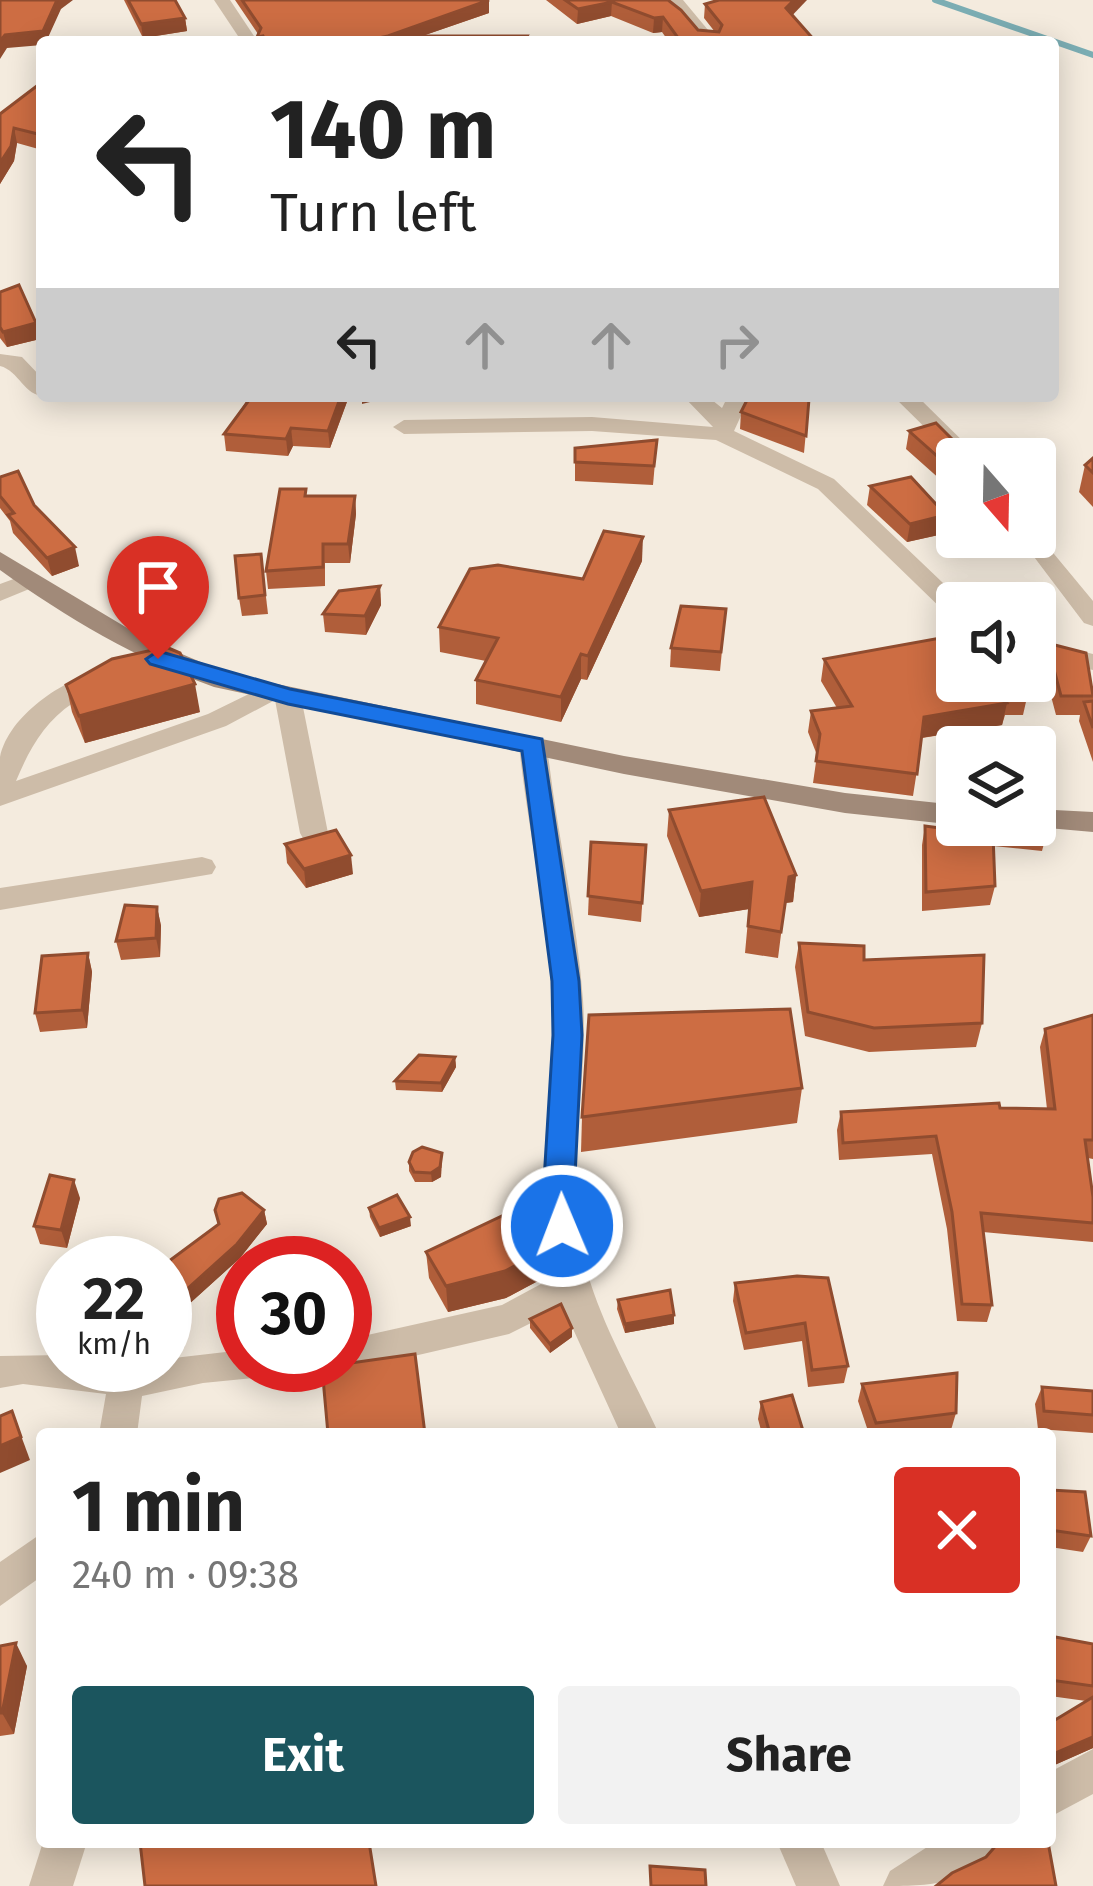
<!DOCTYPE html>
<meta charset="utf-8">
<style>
body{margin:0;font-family:"Fira Sans",sans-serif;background:#f2f2f2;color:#222;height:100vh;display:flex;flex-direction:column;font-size:45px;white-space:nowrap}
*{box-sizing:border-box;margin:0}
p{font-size:39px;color:#767676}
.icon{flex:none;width:66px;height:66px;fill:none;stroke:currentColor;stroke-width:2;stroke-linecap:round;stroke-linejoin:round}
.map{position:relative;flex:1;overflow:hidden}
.sheet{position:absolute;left:36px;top:1428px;width:1020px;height:420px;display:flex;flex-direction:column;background:#fff;border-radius:12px;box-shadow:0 6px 30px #0003}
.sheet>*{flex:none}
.guide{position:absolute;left:36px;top:36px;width:1023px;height:366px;border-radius:12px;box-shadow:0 6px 30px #0003;background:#fff;color:#222;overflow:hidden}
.needle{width:78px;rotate:160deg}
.tools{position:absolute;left:936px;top:438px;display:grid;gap:24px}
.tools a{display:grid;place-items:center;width:120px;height:120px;border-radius:12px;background:#fff;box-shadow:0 6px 30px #0003;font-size:60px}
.speed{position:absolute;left:36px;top:1236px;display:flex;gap:24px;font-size:60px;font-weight:700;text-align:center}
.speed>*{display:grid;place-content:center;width:156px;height:156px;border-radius:50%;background:#fff;box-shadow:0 6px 30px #0003;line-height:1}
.speed small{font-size:30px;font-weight:400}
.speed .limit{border:18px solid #d22;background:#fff;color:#111}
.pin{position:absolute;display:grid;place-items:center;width:102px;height:102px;color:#fff;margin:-123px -51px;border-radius:50% 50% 50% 0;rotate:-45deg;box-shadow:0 0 12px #0007}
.pin .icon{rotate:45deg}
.me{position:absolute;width:132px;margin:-66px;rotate:359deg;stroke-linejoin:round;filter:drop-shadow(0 0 9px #0008)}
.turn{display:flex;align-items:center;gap:42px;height:252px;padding:0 36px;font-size:54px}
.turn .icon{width:156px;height:156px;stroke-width:2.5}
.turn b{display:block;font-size:84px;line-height:102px}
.lanes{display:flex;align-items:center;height:114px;padding:0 36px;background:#0003;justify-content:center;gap:60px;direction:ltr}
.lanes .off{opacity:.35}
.round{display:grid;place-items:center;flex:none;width:126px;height:126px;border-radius:12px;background:#f2f2f2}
.overview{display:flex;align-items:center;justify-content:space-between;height:204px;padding:0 36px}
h1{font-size:72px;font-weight:700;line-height:90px}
.primary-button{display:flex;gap:24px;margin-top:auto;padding:24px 36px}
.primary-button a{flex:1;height:138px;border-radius:12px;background:#1b555e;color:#fff;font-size:48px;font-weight:700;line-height:138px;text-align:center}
.primary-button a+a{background:#f2f2f2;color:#222}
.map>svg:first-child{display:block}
</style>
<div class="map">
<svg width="1093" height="1886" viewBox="0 0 1093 1886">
<rect width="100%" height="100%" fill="#f4ebde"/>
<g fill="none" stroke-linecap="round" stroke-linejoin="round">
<path stroke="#7badb3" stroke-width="6" d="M935 0 1093 55"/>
<g fill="#cdbca8" fill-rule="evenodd">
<path d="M214 0H230L258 42H242Z"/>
<path d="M666 0H683L718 42H701Z"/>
<path d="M0 354 22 357 42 378V396H48C25 399 20 371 0 366Z"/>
<path d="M683 396H707L722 408 728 396H750L734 431 834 479 964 603H957V618L948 615 818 489 716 440 592 431 404 434 393 427 404 420 592 417 713 427Z"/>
<path d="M893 396H917L981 459H957Z"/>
<path d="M1035 531 1093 601V626L1084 623 1019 537H1035Z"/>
<path d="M30 573 42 580 39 585 0 601V584Z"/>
<path d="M1035 640 1093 654V670L1035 656Z"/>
<path d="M101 670 114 678C103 690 86 694 73 703 44 722 29 750 16 781L208 714 269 684 297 691 301 697 328 833 324 840H304L300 833 275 700 226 726 0 806C0 791 0 772 0 757 9 715 63 680 101 670Z"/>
<path d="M533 736 547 745C556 830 577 915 583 1000 588 1074 570 1148 577 1221 585 1299 627 1364 659 1434H621L563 1307 509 1334 345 1372 331 1365H345V1340L502 1305 554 1277C531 1189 554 1101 552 1011 550 922 528 833 519 745Z"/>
<path d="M202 857 212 860 216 867 212 874 0 910V888Z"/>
<path d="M243 1350V1365H278L273 1376 203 1383 142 1396 137 1434H99L106 1394 23 1384 0 1388V1356L63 1355V1365H165V1359Z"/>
<path d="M42 1533V1576L0 1606V1562Z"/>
<path d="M1093 1749V1794L1050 1817V1772Z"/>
<path d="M43 1842H87L73 1886H29Z"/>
<path d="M777 1842H821L840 1886H796Z"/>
<path d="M935 1842H996C976 1886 926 1886 883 1886L890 1871Z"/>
</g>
<g fill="#a18a79" fill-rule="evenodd">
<path d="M0 552 144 638 229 674 624 756 845 793 957 805V825L845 813 624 774 214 687C136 659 67 618 0 570Z"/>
<path d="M1035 809 1093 812V832L1025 826 1035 825Z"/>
</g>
</g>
<g fill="#b05e3a">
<path d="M124 0H175L185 18 187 31 143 38Z"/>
<path d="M235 0H489V13L422 36H527V42H257L258 34Z"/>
<path d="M546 0H668L698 30 715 32 704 18 705 4 792 15 816 42H669L662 32 653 33 611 16 577 24Z"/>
<path d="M42 82V150L17 143 14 161 0 184V114Z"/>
<path d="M0 292 36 323 40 339 7 347 0 338Z"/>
<path d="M250 396H293L295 400 307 396H348V399L330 448 293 446 288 456 226 451 224 434Z"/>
<path d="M809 399 804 453 740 429 741 412Z"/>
<path d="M909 431 957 444 979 454 978 459H957V477L942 481 906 449Z"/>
<path d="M657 440 653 485 575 481V448Z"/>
<path d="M1093 458V507L1079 492 1085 465Z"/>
<path d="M0 477 34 505 79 566 52 576 13 533 10 521 0 508Z"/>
<path d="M870 486 946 515 943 534 907 542 867 505Z"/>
<path d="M307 496H355L356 514 350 563H325V586L268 589 266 571Z"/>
<path d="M261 554 268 614 242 616 239 598Z"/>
<path d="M642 561 587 680 581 679 561 722 476 704V680L486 661 440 652 439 627Z"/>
<path d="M380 586 381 605 366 635 325 632 323 614Z"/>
<path d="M726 609 720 671 670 667 671 648Z"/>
<path d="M1047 643 1093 687V762L1079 721 1080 715H1056L1042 662Z"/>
<path d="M824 659 1028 693 1023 715H1005L1002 725 922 738 913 796 813 783 817 755 808 732 811 711 837 708 821 681Z"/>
<path d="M66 685 200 712 85 743 72 712Z"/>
<path d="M669 810 796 875 793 902 785 903 778 958 745 953 749 909 699 917 667 836Z"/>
<path d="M968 825H1035L1047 832 1042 851 993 846 995 886 990 905 922 911V845L925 826 968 832Z"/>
<path d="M591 842 646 845 641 922 588 915Z"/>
<path d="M285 844 353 874 306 888 287 863Z"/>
<path d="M157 907 161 926 160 957 121 960 116 941Z"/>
<path d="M799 943 864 960 982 1023 976 1047 869 1052 805 1036 795 967Z"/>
<path d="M88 953 92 972 87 1028 40 1032 35 1013Z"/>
<path d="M1093 1015V1159L1088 1158 1093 1197V1242L983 1232 992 1305 987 1322 957 1321 947 1229 932 1154 839 1160 837 1130 841 1112 1047 1109 1040 1047 1045 1029Z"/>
<path d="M455 1057 456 1067 442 1092 396 1090 395 1081Z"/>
<path d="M802 1088 797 1123 581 1152 582 1117Z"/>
<path d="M442 1153 441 1177 432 1182H415L409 1171V1162Z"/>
<path d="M80 1198 67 1248 40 1244 34 1226Z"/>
<path d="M369 1208 411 1226 380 1237 370 1217Z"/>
<path d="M215 1210H264L267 1224 240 1258 188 1305 184 1348H165V1264L219 1224Z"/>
<path d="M549 1248V1275L506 1298 448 1312 429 1278 426 1252Z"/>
<path d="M828 1278 848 1366 844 1383 808 1387 802 1341 744 1350 733 1301 735 1283Z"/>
<path d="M618 1300 674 1315V1324L625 1333 617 1309Z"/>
<path d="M530 1319 572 1328V1337L550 1353 530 1328Z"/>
<path d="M862 1384 956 1413 951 1430 921 1434H869L858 1401Z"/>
<path d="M1042 1387 1093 1391V1433L1038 1429 1035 1404Z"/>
<path d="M761 1402 804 1434H762L758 1419Z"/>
<path d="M1050 1490 1091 1536 1083 1552 1050 1547Z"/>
<path d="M1050 1636 1093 1644V1748L1050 1767V1723L1086 1701 1050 1696Z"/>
<path d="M0 1646 27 1666 14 1734 0 1736Z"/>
</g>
<g fill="#904c2f">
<path d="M57 0H73L61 9 46 42H42V45L7 48 0 59V41L5 35Z"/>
<path d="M794 0H807L785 23 786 8Z"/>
<path d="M489 1V13L405 42 388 36Z"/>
<path d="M612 2 611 16 577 24 578 9Z"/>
<path d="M663 17 662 32 653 33 654 18Z"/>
<path d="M185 18 187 31 143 38 141 24Z"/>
<path d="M388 36V42H360Z"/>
<path d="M14 128 17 143 14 161 0 184V163Z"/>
<path d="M36 323 40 339 7 347 3 332Z"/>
<path d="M341 396H348V399L330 448 328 431Z"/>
<path d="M362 396H394L362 404Z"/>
<path d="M291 428 293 446 288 456 286 439Z"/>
<path d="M957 460V477L942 481 945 463Z"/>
<path d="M355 496 356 514 350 563 348 544Z"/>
<path d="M946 515 943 534 907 542 910 524Z"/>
<path d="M643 537 642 561 587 680 588 656Z"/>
<path d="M75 547 79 566 52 576 47 558Z"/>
<path d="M380 586 381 605 366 635 365 616Z"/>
<path d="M581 654V679L561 722V697Z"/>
<path d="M195 684 200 712 85 743 79 716Z"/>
<path d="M1007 703 1002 725 920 738 924 717Z"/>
<path d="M351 855 353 874 306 888 304 869Z"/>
<path d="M796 875 793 902 785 903 789 877Z"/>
<path d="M752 882 749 909 699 917 701 891Z"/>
<path d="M157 907 161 926 160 957 156 938Z"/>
<path d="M88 953 92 972 87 1028 82 1010Z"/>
<path d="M455 1057 456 1067 442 1092 441 1083Z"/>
<path d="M442 1153 441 1177 432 1182 431 1173Z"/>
<path d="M74 1180 80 1198 67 1248 61 1230Z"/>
<path d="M264 1210 267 1224 240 1258 188 1305 184 1348 180 1335 185 1291Z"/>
<path d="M410 1217 411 1226 380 1237 379 1228Z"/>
<path d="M549 1248V1275L506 1298 448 1312 446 1286Z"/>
<path d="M674 1315V1324L625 1333V1324Z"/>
<path d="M572 1328V1337L550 1353V1344Z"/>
<path d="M12 1411 30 1460 0 1473V1446Z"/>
<path d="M16 1643 27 1666 14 1734 2 1713Z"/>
<path d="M1093 1737V1748L1050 1767 1051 1755Z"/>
</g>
<g fill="#cd6d43" stroke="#904c2f" stroke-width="3">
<path d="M0 0H57L43 31 5 35 0 41Z"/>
<path d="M128 0H175L185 18 141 24Z"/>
<path d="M242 0H489L388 36H527L523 42H387L388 36 360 42H266L263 36 257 37 261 28Z"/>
<path d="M565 0H668L681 10 698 30 719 32 722 25 705 4 719 0H794L786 8 816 42H681L663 17 654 18 612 2 578 9Z"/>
<path d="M42 82V135L14 128 11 146 0 163V114Z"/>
<path d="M19 285 36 323 3 332 0 327V292Z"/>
<path d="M252 396H293L295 400 307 396H341L328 431 291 428 286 439 224 434Z"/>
<path d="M749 396 809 399 806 436 741 412Z"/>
<path d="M936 423 957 444 969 445 979 454 945 463 909 431Z"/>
<path d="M657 440 654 466 575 462V448Z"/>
<path d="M1093 458V473L1085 465Z"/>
<path d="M18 471 34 505 75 547 47 558 8 515 14 513 0 496V477Z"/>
<path d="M911 477 946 515 910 524 870 486Z"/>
<path d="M280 489H306L305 496H355L348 544H323V567L266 571Z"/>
<path d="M604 531 643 537 588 656 581 654 561 697 476 680 498 638 439 627 470 569 498 565 583 579Z"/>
<path d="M261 554 265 595 239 598 235 556Z"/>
<path d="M380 586 365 616 323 614 339 591Z"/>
<path d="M681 606 726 609 721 652 671 648Z"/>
<path d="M957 635V681H1027L1028 693H1001L1007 703 924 717 917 774 816 761 820 734 811 711 852 706 824 659Z"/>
<path d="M1047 643 1086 653 1093 696H1061Z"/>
<path d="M166 647 180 653 195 684 79 716 66 685 112 659Z"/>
<path d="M1093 701V728L1084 702Z"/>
<path d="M764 797 796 875 789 877 781 932 748 926 752 882 701 891 669 810Z"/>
<path d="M1035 812 1044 813 1047 832 985 825H1035Z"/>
<path d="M925 826 993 835 995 886 926 892Z"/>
<path d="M336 830 351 855 304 869 285 844Z"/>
<path d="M591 842 646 845 642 903 588 896Z"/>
<path d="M125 905 157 907 156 938 116 941Z"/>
<path d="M799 943 864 946V960L984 955 982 1023 874 1028 808 1012Z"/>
<path d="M88 953 82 1010 35 1013 42 956Z"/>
<path d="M790 1009 802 1088 582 1117 589 1015Z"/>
<path d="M1093 1015V1140H1085L1093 1197V1223L981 1213 992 1305 962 1304 952 1212 936 1136 843 1143 841 1112 999 1103 1000 1108 1055 1109 1045 1029Z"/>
<path d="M419 1055 455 1057 441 1083 395 1081Z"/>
<path d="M422 1147 442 1153 440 1167 431 1173 414 1172 409 1162 413 1152Z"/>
<path d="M50 1175 74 1180 61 1230 34 1226Z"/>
<path d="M242 1193 264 1210 237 1244 185 1291 180 1335H165V1264L219 1224 215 1210 219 1199Z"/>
<path d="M397 1195 410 1217 379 1228 369 1208Z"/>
<path d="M540 1198 549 1248 505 1271 446 1286 426 1252Z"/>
<path d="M797 1276 828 1278 848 1366 812 1370 805 1323 746 1333 735 1283Z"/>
<path d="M670 1290 674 1315 625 1324 618 1300Z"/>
<path d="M561 1304 572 1328 550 1344 530 1319Z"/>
<path d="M415 1354 425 1434H328L322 1367Z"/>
<path d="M957 1373 956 1413 876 1423 862 1384Z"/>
<path d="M1042 1387 1093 1391V1415L1044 1411Z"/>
<path d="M792 1395 804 1434H770L761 1402Z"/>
<path d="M12 1411 21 1437 0 1446V1416Z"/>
<path d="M1050 1490 1085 1492 1091 1536 1050 1530Z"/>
<path d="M1050 1636 1093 1644V1686L1050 1680Z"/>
<path d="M16 1643 2 1713H0V1646Z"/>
<path d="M1093 1697V1737L1051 1755 1050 1723Z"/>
<path d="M140 1842H369L376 1886H145Z"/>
<path d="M999 1842H1048L1056 1886H936L952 1873 986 1857Z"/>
<path d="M650 1866 705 1870 706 1886H651Z"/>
</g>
<path fill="#1a73e8" stroke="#114b97" stroke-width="3" d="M158 651 290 689 542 739 579 981 582 1035 574 1197 577 1226 573 1235 562 1239 551 1235 543 1197 553 1035 552 981 522 751 288 704 150 664 146 659Z"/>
</svg>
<div class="tools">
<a><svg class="needle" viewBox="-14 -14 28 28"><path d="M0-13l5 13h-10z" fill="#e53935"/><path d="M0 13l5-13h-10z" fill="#767676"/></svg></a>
<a><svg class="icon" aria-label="sound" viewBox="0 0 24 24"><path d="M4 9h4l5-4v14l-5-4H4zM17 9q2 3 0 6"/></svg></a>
<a><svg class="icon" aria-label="layers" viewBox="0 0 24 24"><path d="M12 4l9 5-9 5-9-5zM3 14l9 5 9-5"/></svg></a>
</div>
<div class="speed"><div>22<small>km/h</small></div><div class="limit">30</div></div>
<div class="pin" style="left:158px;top:659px;background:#d93025"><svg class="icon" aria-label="arrive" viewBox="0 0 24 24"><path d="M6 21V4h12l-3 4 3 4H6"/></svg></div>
<svg class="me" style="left:562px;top:1226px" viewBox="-20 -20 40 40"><circle r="17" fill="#1a73e8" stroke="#fff" stroke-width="3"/><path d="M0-11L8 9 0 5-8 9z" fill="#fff"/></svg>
<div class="guide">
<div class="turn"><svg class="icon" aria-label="left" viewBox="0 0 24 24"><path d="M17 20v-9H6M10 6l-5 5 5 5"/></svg><div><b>140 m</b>Turn left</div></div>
<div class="lanes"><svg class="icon" aria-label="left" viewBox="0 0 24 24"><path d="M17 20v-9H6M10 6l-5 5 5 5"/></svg><svg class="icon off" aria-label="ahead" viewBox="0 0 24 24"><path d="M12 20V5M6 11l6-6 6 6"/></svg><svg class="icon off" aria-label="ahead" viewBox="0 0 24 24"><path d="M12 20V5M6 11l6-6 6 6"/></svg><svg class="icon off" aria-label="right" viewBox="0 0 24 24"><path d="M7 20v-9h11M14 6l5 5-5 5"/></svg></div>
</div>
<section class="sheet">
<div class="overview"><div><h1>1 min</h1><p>240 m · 09:38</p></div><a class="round" style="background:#d93025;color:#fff"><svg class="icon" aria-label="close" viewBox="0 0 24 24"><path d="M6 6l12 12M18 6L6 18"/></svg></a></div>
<div class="primary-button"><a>Exit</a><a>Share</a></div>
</section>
</div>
